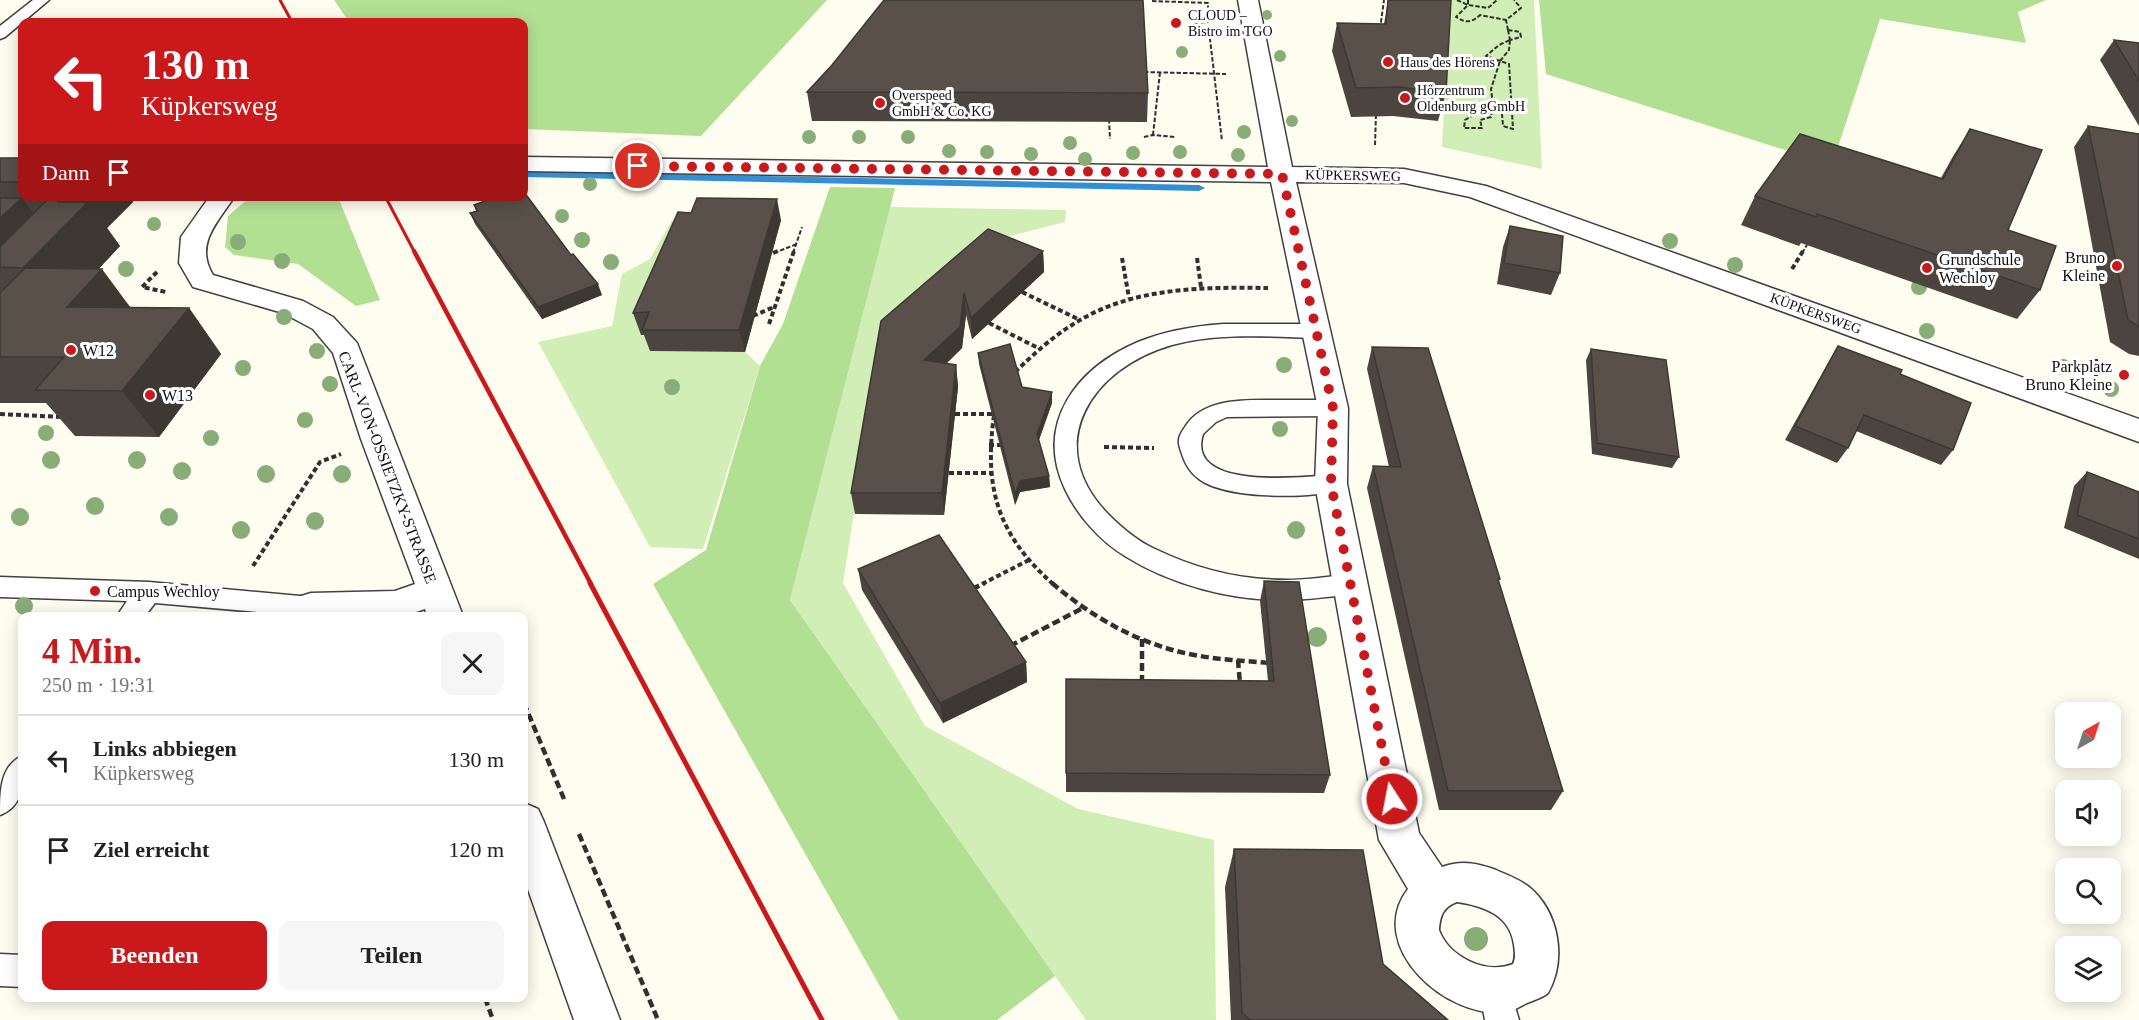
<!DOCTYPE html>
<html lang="de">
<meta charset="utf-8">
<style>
body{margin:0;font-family:Georgia,serif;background:#f6f6f6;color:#222;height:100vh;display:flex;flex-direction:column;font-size:22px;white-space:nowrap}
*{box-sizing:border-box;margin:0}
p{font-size:20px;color:#767676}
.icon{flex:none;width:33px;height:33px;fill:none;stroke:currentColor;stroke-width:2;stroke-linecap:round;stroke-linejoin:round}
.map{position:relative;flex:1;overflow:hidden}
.drawer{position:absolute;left:18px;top:612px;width:510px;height:390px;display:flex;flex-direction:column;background:#fff;border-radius:12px;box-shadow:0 3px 15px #0003}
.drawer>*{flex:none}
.hud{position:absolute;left:18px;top:18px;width:510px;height:183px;border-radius:12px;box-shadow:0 3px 15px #0003;background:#cb191b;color:#fff;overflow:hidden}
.needle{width:39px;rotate:39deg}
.controls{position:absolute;left:2055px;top:702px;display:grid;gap:12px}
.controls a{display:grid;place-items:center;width:66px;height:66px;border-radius:12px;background:#fff;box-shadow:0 3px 15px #0003;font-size:30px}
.pin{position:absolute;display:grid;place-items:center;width:51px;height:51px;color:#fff;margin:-26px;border:3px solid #fff;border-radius:50%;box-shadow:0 2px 6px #0007}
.me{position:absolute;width:66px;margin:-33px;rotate:349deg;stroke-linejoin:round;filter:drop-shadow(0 0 4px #0008)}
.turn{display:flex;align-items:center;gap:21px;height:126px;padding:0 24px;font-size:27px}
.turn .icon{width:78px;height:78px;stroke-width:2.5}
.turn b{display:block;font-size:42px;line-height:51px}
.then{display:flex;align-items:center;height:57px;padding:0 24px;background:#0003;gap:12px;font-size:22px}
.round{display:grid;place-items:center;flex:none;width:63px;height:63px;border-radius:12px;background:#f6f6f6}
.headline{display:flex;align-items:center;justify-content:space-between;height:102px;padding:0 24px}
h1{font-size:36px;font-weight:600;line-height:45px;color:#cb191b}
.primary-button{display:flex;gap:12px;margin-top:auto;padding:12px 24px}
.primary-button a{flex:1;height:69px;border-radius:12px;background:#cb191b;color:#fff;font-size:24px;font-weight:600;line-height:69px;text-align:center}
.primary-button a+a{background:#f6f6f6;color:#222}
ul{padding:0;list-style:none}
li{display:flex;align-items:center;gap:18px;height:90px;padding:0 24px;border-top:2px solid #e0e0e0}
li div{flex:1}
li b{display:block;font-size:22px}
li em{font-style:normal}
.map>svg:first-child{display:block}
</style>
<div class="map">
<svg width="2139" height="1020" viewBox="0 0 2139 1020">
<rect width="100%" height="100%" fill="#fffdf0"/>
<g fill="#d0eeb5">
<path d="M1450 0H1534L1542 169 1442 147Z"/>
<path d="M890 207 1066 210 1065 222 975 245 876 372 843 583 925 726 1078 809 1214 840 1216 1020H1086L790 600Z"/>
<path d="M672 220H703L650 351 745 352 760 366 703 549 650 547 538 342 612 326 622 274 650 259Z"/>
</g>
<g fill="#b2e093">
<path d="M334 0H827L701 136 524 129V22H349Z"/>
<path d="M1539 0H2046L2018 12 2026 43 1880 19 1832 165 1546 74Z"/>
<path d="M830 187 895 188 790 600 1055 976 997 1020H899L653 584 706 550 760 366 783 324Z"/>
<path d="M250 197H338L380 300 356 306 298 264 234 255 225 247 228 216Z"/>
</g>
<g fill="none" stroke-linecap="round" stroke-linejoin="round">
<path fill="#2f8fd9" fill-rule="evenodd" d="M524 171 1199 185 1205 188 1199 191 524 177Z"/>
<defs>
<g id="service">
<path d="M33 0H49L5 37 0 39V26Z"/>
<path d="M1223 324H1317L1324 326 1327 331 1324 336 1317 338C1270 337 1219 332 1172 345 1091 368 1041 445 1108 514 1122 528 1137 541 1155 549 1196 569 1241 580 1287 580 1308 580 1329 576 1350 575L1359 578 1363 585 1359 592 1350 595C1329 596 1308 600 1286 600 1233 601 1171 585 1125 556 1100 541 1077 515 1065 489 1034 423 1077 368 1138 342 1165 331 1194 326 1223 324Z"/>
<path d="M1274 400H1333L1341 403 1344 408 1341 413 1333 416 1227 417 1216 422 1203 434C1185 491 1303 477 1331 475L1339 478 1343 484 1339 490C1309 499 1225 499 1199 479 1188 471 1184 461 1180 448 1177 440 1180 434 1185 427 1203 398 1244 400 1274 400Z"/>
<path d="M0 577 149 582 311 597 320 600 324 607 320 614 303 616 155 603 145 616H117L127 601 0 597Z"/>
<path d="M22 756C24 779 25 806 0 815 0 792 0 766 22 756Z"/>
<path d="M0 954 22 955V987L0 986Z"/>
<path d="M1497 983 1509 987 1519 1020H1485L1481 999 1485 987Z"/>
</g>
<g id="minor">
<path d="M1238 0H1258L1292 167 1404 169 1486 186 2139 419V442L1470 197 1404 183 1296 182 1348 408 1347 484 1419 833 1442 867C1461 860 1477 863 1496 870 1507 875 1519 879 1529 887 1559 912 1567 959 1548 993 1542 998 1534 1000 1527 1003 1521 1006 1513 1011 1506 1012 1447 1020 1364 946 1408 889L1379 840 1315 484 1318 408 1271 182 524 171V157L1268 167ZM1457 902C1484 906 1510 915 1514 945 1515 952 1516 958 1513 964 1486 975 1449 957 1439 930 1440 916 1443 907 1457 902Z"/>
<path d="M210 196H235C218 222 194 244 213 275L303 301 333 317 357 343 463 616H427L425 609 404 616H298L293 607 298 597 311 593 395 591 415 584 361 439 333 353 313 329 283 313 193 287 179 263 181 237Z"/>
<path d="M524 803 538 809 544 822 620 1020H574L524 878Z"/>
</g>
</defs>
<use href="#service" stroke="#414141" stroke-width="3"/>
<use href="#minor" stroke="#414141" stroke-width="3"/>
<g stroke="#303030" stroke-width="2" stroke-dasharray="4.5 2" stroke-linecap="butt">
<path d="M1457 0 1468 5 1488 8 1497 0"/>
<path d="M1468 0V5L1456 17C1466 23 1471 23 1480 15L1506 20"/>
<path d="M1152 1 1208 3V22L1222 141"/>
<path d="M1194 23 1208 22"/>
<path d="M1380 29 1384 0"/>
<path d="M1508 30 1520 32 1521 37 1510 40"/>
<path d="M1508 30 1510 40"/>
<path d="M1508 30 1506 20 1521 8 1514 0"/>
<path d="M1500 61 1486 56 1499 45 1510 40"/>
<path d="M1500 61 1509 50 1510 40"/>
<path d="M1144 72 1226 74"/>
<path d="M1493 104 1502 114 1503 126 1513 129 1509 64 1500 61"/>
<path d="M1493 104 1491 117 1480 120 1482 128H1464L1465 120Z"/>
<path d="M1493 104 1491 89 1500 61"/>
<path d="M1109 119 1110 139"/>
<path d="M1153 135 1160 72"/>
<path d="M1144 137 1153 135 1175 137"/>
<path d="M1375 145 1376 114"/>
<path d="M774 253 797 244"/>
<path d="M793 253 802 227"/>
<path d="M1802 253 1807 245"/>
</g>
<g stroke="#303030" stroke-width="4" stroke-dasharray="5 3" stroke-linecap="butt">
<path d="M773 253 778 251"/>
<path d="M1122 258 1129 298"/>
<path d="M1197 258 1201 287"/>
<path d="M1792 269 1803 251"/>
<path d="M157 272 142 287 166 292"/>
<path d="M1022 292 1080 320"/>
<path d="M753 316 774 307"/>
<path d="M989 323 1038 348"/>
<path d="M769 324 794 251"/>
<path d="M2096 359V376"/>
<path d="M1015 372C1033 355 1051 338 1072 325 1130 287 1201 287 1268 288"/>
<path d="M0 414 62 417"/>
<path d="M955 414H994"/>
<path d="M994 415C984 488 997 534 1053 584"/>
<path d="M989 445H1004"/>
<path d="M1104 447 1154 448"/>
<path d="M949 473H991"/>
<path d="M253 566 320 462 341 454"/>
<path d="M982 584 1029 560"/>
</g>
<g stroke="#303030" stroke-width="4.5" stroke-dasharray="8 4" stroke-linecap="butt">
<path d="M1052 583C1094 619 1144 647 1200 656 1223 660 1247 661 1270 663"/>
<path d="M972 589 985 583"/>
<path d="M1142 639V684"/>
<path d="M1010 646 1083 608"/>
<path d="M1238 660 1240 684"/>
<path d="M524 703 564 799"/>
<path d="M579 834 658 1020"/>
<path d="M485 998 493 1020"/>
</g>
<use href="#service" fill="#fff" fill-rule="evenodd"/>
<use href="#minor" fill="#fff" fill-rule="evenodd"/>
<g stroke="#cb191b" stroke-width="3">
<path d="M280 0 292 22"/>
<path d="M385 196 415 253"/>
</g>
<path stroke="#cb191b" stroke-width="4.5" d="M414 251 591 584"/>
<path stroke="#cb191b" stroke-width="5" d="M590 583 822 1020"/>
</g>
<g fill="#88ad79">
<circle cx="1267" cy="15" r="5"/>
<circle cx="1182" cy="52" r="6"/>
<circle cx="1280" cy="56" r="6"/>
<circle cx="1292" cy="121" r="6"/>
<circle cx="1244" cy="132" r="7"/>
<circle cx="809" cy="137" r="7"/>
<circle cx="859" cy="137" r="7"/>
<circle cx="908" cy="137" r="7"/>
<circle cx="1070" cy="143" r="7"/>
<circle cx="949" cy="151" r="7"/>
<circle cx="987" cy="152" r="7"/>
<circle cx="1180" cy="152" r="7"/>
<circle cx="1133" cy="153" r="7"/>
<circle cx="1031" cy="154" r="7"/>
<circle cx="1238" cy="155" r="7"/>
<circle cx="1085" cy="159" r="7"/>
<circle cx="590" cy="184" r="7"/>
<circle cx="562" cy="216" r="7"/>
<circle cx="154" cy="224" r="7"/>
<circle cx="582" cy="240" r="8"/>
<circle cx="1670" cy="241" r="8"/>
<circle cx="238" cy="242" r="8"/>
<circle cx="282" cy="261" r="8"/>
<circle cx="611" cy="262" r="8"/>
<circle cx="1735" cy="265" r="8"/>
<circle cx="126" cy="269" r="8"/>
<circle cx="1919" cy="287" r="8"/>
<circle cx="284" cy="317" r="8"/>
<circle cx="1927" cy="331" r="8"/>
<circle cx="317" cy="351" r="8"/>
<circle cx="1284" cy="365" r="8"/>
<circle cx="2063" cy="367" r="8"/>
<circle cx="243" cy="368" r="8"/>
<circle cx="330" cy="384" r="8"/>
<circle cx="672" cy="387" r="8"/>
<circle cx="2111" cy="389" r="8"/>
<circle cx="305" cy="420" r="8"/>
<circle cx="1280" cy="429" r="8"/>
<circle cx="46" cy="433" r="8"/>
<circle cx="211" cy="438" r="8"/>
<circle cx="51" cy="460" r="9"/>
<circle cx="137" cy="460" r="9"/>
<circle cx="182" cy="471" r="9"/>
<circle cx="266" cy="474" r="9"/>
<circle cx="342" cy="474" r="9"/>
<circle cx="95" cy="506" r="9"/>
<circle cx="20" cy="517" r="9"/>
<circle cx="169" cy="517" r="9"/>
<circle cx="315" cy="521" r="9"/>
<circle cx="241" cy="530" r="9"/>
<circle cx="1296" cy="530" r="9"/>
<circle cx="24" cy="606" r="9"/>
<circle cx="1317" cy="637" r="10"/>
<circle cx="1476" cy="939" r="12"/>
</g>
<g fill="#4c453f">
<path d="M1388 0 1446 93 1438 121 1393 116 1351 117 1332 51 1337 23 1384 24Z"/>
<path d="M2114 40 2139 43V126L2100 60Z"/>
<path d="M807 92 1148 93 1147 122 812 121Z"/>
<path d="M2088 126 2139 134V356L2129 354 2110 342 2074 147Z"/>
<path d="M1970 129 2008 230 2040 290 2017 319 1801 243 1799 246 1741 225 1755 196 1941 178 1952 158Z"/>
<path d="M0 158H22V196H129L133 202 107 228 120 246 98 269 130 307 189 308 221 354 159 437 75 436 46 403H0Z"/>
<path d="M474 205 571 255 602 295 542 319 475 224 470 213 476 211Z"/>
<path d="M781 220 745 352 650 351 644 335H641L633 313Z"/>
<path d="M1510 226 1560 273 1551 295 1497 284 1503 247Z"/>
<path d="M1043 251 1044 272 972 339 966 315 962 348 946 364 956 365 958 387 944 515 855 514 851 493 881 321Z"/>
<path d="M1838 346 1953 450 1941 465 1856 431 1848 448 1837 463 1785 440 1829 361Z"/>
<path d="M1372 347 1500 579 1498 582 1563 791 1551 810H1439L1367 488 1373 466 1389 467 1367 369Z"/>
<path d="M1591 349 1679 457 1672 468 1592 454 1586 360Z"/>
<path d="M978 353 1022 387 1052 403 1039 440 1049 476 1050 487 1020 492 1015 505 979 364Z"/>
<path d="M2087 472 2139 492V559L2064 528 2074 486Z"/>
<path d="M858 569 1026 662 1027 682 943 723 862 590Z"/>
<path d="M1264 581 1330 775 1324 793 1066 792V679L1268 681 1260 601Z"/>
<path d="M1234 849 1383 964 1448 1020H1231L1225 887Z"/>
</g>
<g fill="#3e3833">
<path d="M64 196H129L133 202 107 228 120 246 59 312 23 268 0 267V218L22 198 53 238 58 202Z"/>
<path d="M777 199 781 220 745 352 739 330Z"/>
<path d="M1043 251 1044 272 972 339 971 318Z"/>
<path d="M102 269 136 315 67 307Z"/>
<path d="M598 284 602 295 542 319 538 307Z"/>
<path d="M964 293 966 315 962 348 927 382 924 360Z"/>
<path d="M189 308 221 354 159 437 122 391Z"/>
<path d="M956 365 958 387 944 515 942 493Z"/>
<path d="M1052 392V403L1037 445V434Z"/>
<path d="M1049 476 1050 487 1020 492 1015 505V494L1020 481Z"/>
<path d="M1026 662 1027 682 943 723 940 703Z"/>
</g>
<g fill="#585049" stroke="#3e3833" stroke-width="1.5">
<path d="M884 0H1143L1148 93 807 92 832 65Z"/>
<path d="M1388 0H1451L1446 93 1399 87 1356 88 1337 23 1386 24Z"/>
<path d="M2114 40 2139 43V81Z"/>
<path d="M2088 126 2139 134V327L2128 320Z"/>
<path d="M1970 129 2042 150 2008 230 2056 246 2040 290 1817 214 1816 217 1755 196 1800 134 1943 179Z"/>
<rect x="0" y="158" width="22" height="24"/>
<path d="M524 192 571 255 573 254 598 284 538 307 470 213 478 211 474 205 499 196H524Z"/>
<path d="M51 196H64L58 202H88L23 268 0 267V247Z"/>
<path d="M0 198H22L0 218Z"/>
<path d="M697 198 777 199 739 330H642L649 312 633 313 678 212 691 213Z"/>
<path d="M1510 226 1563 236 1560 273 1504 263Z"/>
<path d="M988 229 1043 251 971 318 964 293 960 327 924 360 956 365 942 493H851L881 321Z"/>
<path d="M25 268 102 269 67 307 189 308 122 391 35 390 64 357H0V293Z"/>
<path d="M1010 344 1022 387 1052 392 1037 434 1049 476 1020 481 1015 494 978 353Z"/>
<path d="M1838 346 1902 370 1900 374 1971 403 1953 450 1864 415 1848 448 1795 426Z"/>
<path d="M1372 347 1428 348 1500 579H1498L1563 791H1448L1373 466 1401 467Z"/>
<path d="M1591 349 1666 360 1679 457 1597 443Z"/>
<path d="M2087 472 2139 492V539L2077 515Z"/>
<path d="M939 535 1026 662 940 703 858 569Z"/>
<path d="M1264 581 1299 582 1330 775 1066 773V679L1274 681Z"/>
<path d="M1234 849 1363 850 1383 964 1448 1020H1250L1242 1013Z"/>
</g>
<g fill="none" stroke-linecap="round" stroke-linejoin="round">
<path stroke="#cb191b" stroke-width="10" stroke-dasharray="0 18" d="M638 166 1282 174 1333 408 1331 484 1392 799"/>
</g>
<g fill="#cb191b" stroke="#fff" stroke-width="2">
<circle cx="1176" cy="23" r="6"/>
<circle cx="1388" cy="62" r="6"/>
<circle cx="1405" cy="98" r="6"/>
<circle cx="880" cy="103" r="6"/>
<circle cx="2117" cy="266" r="6"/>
<circle cx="1927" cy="268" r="6"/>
<circle cx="71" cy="350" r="6"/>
<circle cx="2124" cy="375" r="6"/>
<circle cx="150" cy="395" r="6"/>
<circle cx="95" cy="591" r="6"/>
</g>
<g text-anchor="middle" stroke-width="6" stroke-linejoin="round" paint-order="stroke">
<g font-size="14" fill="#0e0e0e" stroke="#fff" text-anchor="start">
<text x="1188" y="20">CLOUD –<tspan x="1188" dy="16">Bistro im TGO</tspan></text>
<text x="1400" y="67">Haus des Hörens</text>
<text x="1417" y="95">Hörzentrum<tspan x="1417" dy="16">Oldenburg gGmbH</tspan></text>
<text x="892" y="100">Overspeed<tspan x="892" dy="16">GmbH &amp; Co. KG</tspan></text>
</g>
<g font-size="14" fill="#0e0e0e" stroke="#fff">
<text transform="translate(1353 175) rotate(1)" y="5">KÜPKERSWEG</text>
<text transform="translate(1816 313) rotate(20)" y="5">KÜPKERSWEG</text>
</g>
<g font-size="16" fill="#0e0e0e" stroke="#fff" text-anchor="start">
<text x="2105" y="263" text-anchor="end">Bruno<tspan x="2105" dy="18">Kleine</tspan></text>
<text x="1939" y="265">Grundschule<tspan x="1939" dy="18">Wechloy</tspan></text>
<text x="83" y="356">W12</text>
<text x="2112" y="372" text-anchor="end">Parkplatz<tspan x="2112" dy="18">Bruno Kleine</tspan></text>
<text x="162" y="401">W13</text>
<text x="107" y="597">Campus Wechloy</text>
</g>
<g font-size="16" fill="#0e0e0e" stroke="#fff">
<text transform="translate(388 467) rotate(69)" y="6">CARL-VON-OSSIETZKY-STRASSE</text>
</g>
</g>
</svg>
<div class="controls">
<a><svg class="needle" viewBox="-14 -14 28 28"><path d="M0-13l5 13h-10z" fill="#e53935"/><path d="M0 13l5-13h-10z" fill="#767676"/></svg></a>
<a><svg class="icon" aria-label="sound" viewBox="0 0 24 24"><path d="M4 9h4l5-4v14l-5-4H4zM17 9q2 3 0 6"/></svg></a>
<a><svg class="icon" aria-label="search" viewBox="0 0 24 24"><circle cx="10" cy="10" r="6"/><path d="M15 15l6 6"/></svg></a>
<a><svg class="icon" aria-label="layers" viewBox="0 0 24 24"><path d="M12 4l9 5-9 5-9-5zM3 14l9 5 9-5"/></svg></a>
</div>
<div class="pin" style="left:638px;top:166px;background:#d93025"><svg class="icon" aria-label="arrive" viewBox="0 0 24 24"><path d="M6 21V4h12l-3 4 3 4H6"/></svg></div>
<svg class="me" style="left:1392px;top:799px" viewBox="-20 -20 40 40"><circle r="17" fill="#cb191b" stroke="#fff" stroke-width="3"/><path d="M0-11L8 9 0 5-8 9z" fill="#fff"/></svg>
<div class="hud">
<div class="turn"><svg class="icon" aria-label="left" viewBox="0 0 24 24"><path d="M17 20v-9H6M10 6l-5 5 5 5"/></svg><div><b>130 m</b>Küpkersweg</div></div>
<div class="then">Dann<svg class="icon" aria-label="arrive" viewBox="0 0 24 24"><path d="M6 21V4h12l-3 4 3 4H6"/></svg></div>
</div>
<section class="drawer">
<div class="headline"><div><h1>4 Min.</h1><p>250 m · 19:31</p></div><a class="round"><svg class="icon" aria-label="close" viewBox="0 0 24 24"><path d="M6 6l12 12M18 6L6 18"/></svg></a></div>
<ul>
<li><svg class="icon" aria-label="left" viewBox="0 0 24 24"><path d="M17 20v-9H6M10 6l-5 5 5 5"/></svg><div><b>Links abbiegen</b><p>Küpkersweg</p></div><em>130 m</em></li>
<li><svg class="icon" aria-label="arrive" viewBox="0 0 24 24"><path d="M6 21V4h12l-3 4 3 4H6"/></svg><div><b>Ziel erreicht</b></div><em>120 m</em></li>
</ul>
<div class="primary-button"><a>Beenden</a><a>Teilen</a></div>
</section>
</div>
